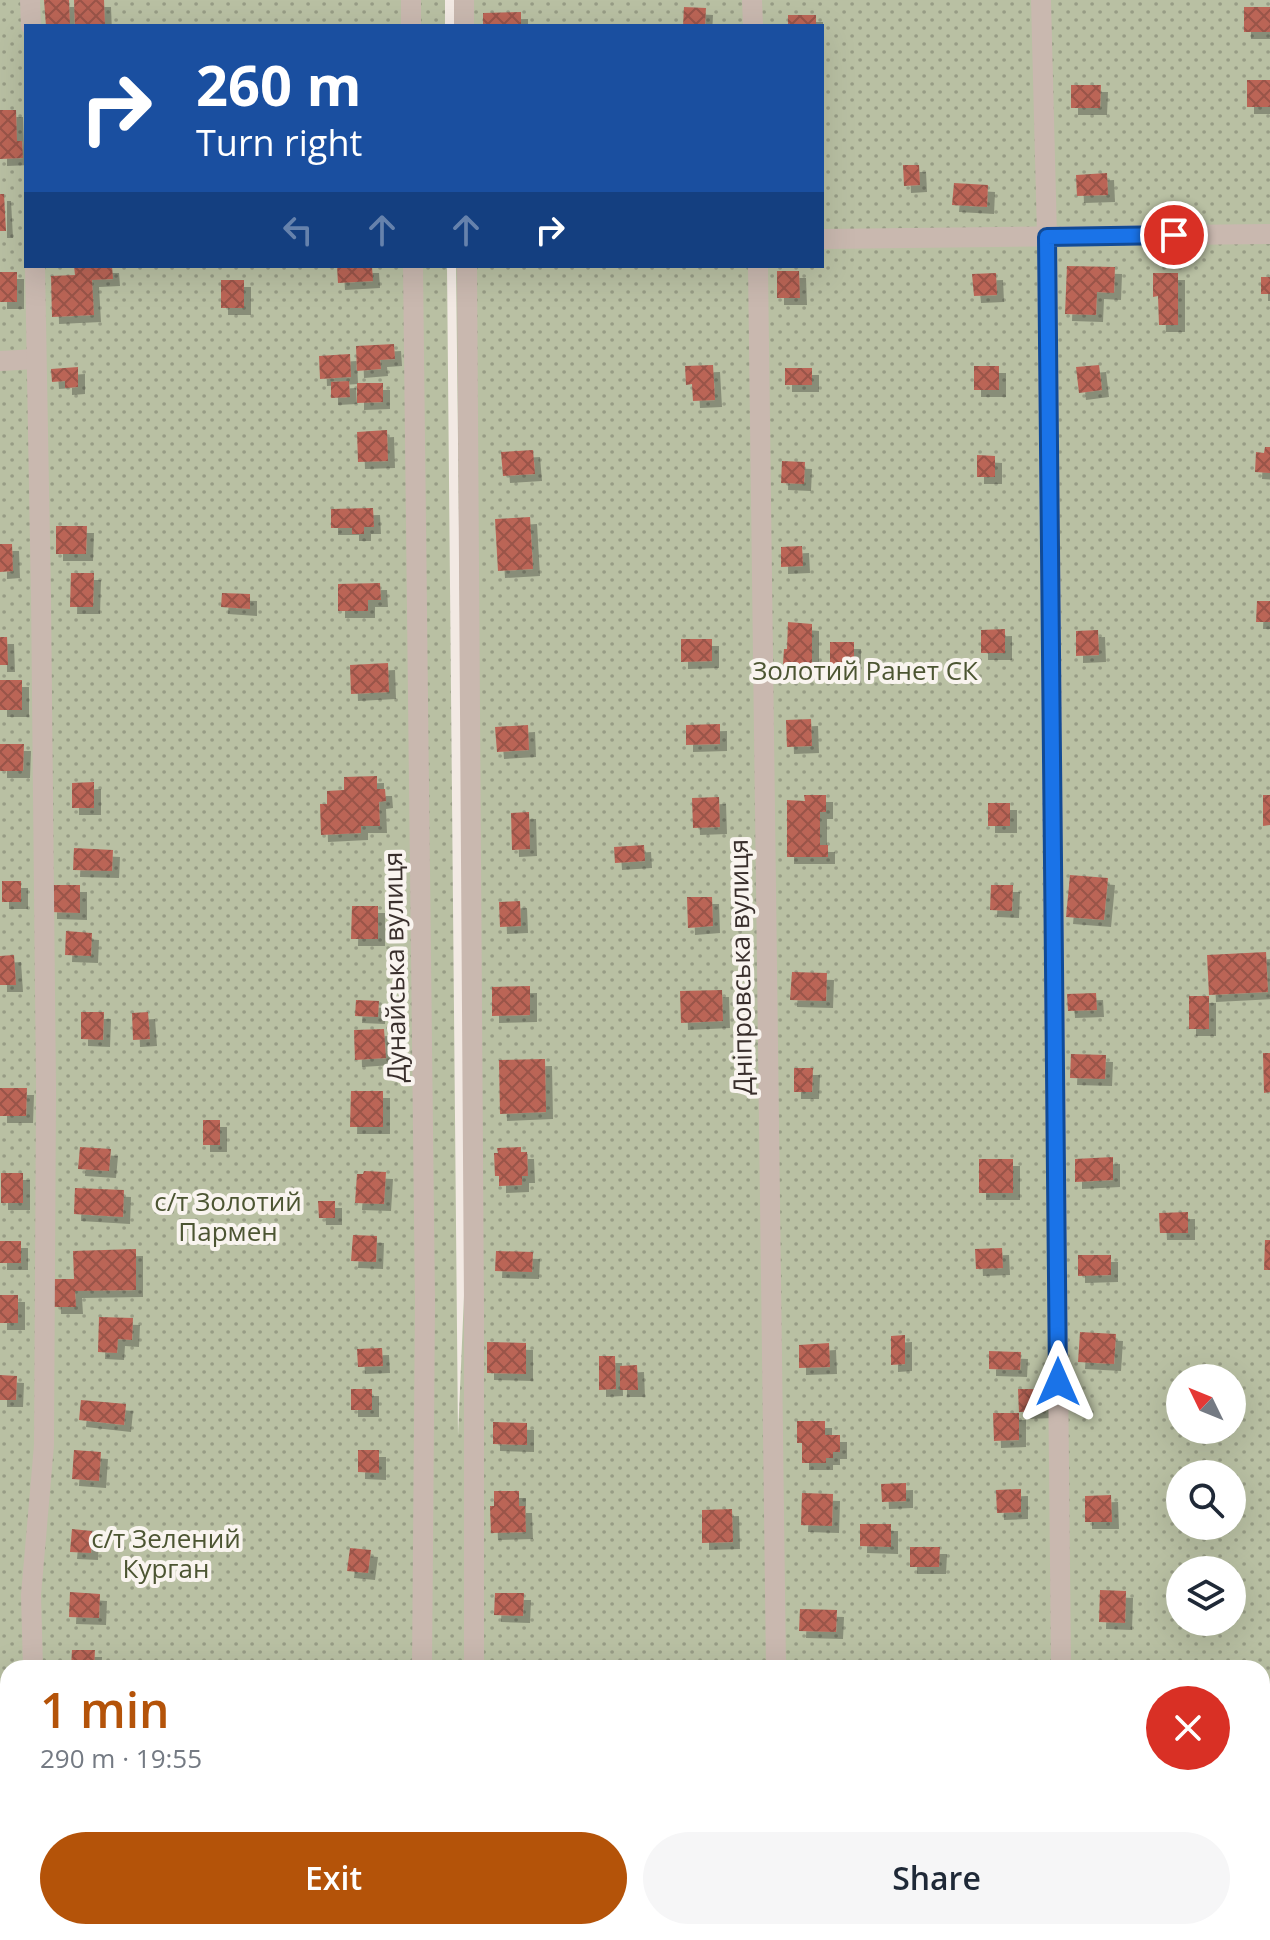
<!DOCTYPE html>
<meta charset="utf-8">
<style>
body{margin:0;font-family:"Open Sans",sans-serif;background:#f6f6f7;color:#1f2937;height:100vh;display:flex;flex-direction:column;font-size:30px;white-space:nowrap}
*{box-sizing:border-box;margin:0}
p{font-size:26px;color:#747a83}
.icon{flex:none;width:44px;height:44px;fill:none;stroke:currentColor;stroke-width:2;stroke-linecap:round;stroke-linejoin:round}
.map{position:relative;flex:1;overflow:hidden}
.sheet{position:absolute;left:0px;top:1660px;width:1270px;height:280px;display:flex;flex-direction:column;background:#fff;border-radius:24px 24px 0 0;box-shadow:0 8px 32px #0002}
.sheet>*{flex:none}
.banner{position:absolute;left:24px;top:24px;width:800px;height:244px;border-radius:0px;box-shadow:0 8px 32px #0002;background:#1a4fa0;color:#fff;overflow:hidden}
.needle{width:52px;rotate:313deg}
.tools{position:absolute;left:1166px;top:1364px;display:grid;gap:16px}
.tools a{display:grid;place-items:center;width:80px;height:80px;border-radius:50%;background:#fff;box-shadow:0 8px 32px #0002;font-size:40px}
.pin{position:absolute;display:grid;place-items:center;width:68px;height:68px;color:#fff;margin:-34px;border:4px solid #fff;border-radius:50%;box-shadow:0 2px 8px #0007}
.me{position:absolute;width:88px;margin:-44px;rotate:0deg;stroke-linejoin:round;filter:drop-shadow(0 0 6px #0008)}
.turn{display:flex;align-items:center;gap:28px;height:168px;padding:0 40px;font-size:36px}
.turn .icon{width:104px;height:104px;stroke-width:2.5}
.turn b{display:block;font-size:56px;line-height:68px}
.lanes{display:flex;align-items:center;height:76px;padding:0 40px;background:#0003;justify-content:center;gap:40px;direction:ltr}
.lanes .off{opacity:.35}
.round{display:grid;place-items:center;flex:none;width:84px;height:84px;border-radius:42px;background:#f6f6f7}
.overview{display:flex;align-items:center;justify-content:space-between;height:136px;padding:0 40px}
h1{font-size:48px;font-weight:600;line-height:60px;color:#b45309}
.cta{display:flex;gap:16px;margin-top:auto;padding:16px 40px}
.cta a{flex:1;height:92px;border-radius:48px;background:#b45309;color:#fff;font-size:32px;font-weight:600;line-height:92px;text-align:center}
.cta a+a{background:#f6f6f7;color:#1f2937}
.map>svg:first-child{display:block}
</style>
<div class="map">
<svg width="1270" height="1940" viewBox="0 0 1270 1940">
<defs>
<pattern id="garden-dots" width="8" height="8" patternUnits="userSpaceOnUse" patternTransform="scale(2)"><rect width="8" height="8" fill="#b9c0a3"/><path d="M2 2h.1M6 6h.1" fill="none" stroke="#979c85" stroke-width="1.8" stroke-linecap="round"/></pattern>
<pattern id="building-cross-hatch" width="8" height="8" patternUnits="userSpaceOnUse" patternTransform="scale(2)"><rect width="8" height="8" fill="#bb6557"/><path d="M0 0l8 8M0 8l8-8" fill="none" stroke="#995448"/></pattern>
<filter id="shadow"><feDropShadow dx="7" dy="7" stdDeviation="0" flood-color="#0004"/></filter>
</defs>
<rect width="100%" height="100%" fill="#f2e9e3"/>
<path fill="url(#garden-dots)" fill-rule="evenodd" d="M0 0H445V26H26V266H447L458 1436 467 1226 456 266H822V26H454V0H1270V1940H0ZM1180 1378H1232V1430H1180ZM1180 1474H1232V1526H1180ZM1180 1570H1232V1622H1180ZM8 1668H1262V1932H8Z"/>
<g fill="url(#building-cross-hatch)" filter="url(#shadow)">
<path d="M44 0H69L70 26H46Z"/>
<path d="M74 0H104L105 26H75Z"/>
<path d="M684 7 706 8 705 26H683Z"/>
<rect x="1244" y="7" width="26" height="25"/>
<path d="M521 12V26H483V13Z"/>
<rect x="788" y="15" width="28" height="11"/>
<rect x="1247" y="80" width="23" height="27"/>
<path d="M1071 85H1101L1100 108H1071Z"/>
<path d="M0 110H16L17 141H22L23 158 0 159Z"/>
<path d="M903 165H919L920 185 904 186Z"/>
<path d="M1107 173 1108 195 1077 196 1076 175Z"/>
<path d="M954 183 988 185 987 207 952 205Z"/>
<path d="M0 194H4L6 231H0Z"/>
<path d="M74 266H112L113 279 92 280 94 315 52 317 51 276 75 275Z"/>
<path d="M337 266H372L373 281 338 283Z"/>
<path d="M1067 266 1115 267 1114 293 1097 292 1096 315 1065 314Z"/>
<path d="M777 271H799L800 298H777Z"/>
<rect x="0" y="272" width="17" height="30"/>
<path d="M996 273 997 295 974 296 972 274Z"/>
<path d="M1153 273H1178V325H1159L1158 296 1153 297Z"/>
<rect x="1261" y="277" width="9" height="17"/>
<rect x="221" y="280" width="23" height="28"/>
<path d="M394 344 395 359 380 360 381 369 357 371 356 346Z"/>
<path d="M350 354 351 377 320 379 319 356Z"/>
<path d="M713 365 715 400 693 401 692 384 686 385 685 366Z"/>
<path d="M1099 365 1102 390 1079 393 1076 367Z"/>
<rect x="974" y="366" width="25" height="24"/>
<path d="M78 367V387L65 388V381L52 382 51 369Z"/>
<rect x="785" y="368" width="27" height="17"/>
<path d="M349 381 350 397 331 398V382Z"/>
<path d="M357 383H383V402L357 403Z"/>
<path d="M387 430 388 461 358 462 357 432Z"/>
<path d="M1265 447H1270V473L1255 472 1256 452 1264 453Z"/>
<path d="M533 450 535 474 503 476 501 452Z"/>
<path d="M977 455 995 456V477H977Z"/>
<path d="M782 461 805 462 804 484 781 483Z"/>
<path d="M373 508 374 527H364V534H352V528H331V509Z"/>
<path d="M530 517 533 569 498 571 495 519Z"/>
<path d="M56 526H87L86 554H56Z"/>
<path d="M0 544H12L13 571 0 572Z"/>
<path d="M802 546 803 566 781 567V547Z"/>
<path d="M71 573H94L93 607H70Z"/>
<path d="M380 583 381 600H368V611H338V584Z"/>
<path d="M222 593 250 594V609L221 607Z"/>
<path d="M1257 601H1270V622H1256Z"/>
<path d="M788 622 812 624V665L783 664 784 649H787Z"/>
<path d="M1005 629V653H981V630Z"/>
<path d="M1098 630 1099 655 1076 656V631Z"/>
<path d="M0 637H7L8 665H0Z"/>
<path d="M681 639H712V661L681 662Z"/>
<rect x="830" y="642" width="24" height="33"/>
<path d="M388 663 389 692 351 694 350 665Z"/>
<rect x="0" y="680" width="22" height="30"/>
<path d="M811 719 812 746 787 747 786 720Z"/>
<path d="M720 724V744L686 745V725Z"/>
<path d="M528 725 529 750 497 752 495 727Z"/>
<path d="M0 744H24L23 771H0Z"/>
<path d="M377 776V789H385L386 801 379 802 380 826H361V833L321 835 320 804H327V791L344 790V777Z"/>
<path d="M94 782V808H72V783Z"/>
<path d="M804 795H826V812H820V845H828V857H787V800L805 801Z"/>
<path d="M1263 795H1270V825L1263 826Z"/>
<path d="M719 797 720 827 693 828 692 798Z"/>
<rect x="988" y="803" width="22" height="23"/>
<path d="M529 812 530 849 512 850 511 813Z"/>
<path d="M644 845 645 861 615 863 614 847Z"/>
<path d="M74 848 113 850 112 871 73 870Z"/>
<path d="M1070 875 1108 878 1104 920 1066 917Z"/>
<rect x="2" y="881" width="19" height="21"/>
<path d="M50 885H80V913L50 912Z"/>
<path d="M991 885H1013L1012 911 990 910Z"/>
<path d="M687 897H712L713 926 688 928Z"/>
<path d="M520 901 521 926 500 927 499 902Z"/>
<path d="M352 906H378V939H351Z"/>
<path d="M66 931 92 933 91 956 65 955Z"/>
<path d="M1266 952 1268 992 1209 995 1207 955Z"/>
<path d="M14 955 16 985H0V956Z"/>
<path d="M792 972 827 973 826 1001 790 1000Z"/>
<path d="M530 986V1015L492 1016V987Z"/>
<path d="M722 990 723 1021 681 1023 680 991Z"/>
<path d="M1096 993 1097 1010 1068 1011 1067 994Z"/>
<rect x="1189" y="996" width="20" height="33"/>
<path d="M356 1000 379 1001 378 1017 355 1016Z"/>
<path d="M81 1012H104L103 1040 81 1039Z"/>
<path d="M148 1012 150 1039 133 1040 132 1013Z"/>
<path d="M384 1029 386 1058 355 1060 354 1030Z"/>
<path d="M1263 1053H1270V1092L1264 1093Z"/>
<path d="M1071 1054 1106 1055 1105 1079 1070 1078Z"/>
<path d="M545 1059 546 1112 500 1114 499 1060Z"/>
<path d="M794 1068H813L812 1092H794Z"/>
<path d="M0 1088H27L26 1116H0Z"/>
<path d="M351 1091H383V1127H350Z"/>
<rect x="203" y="1120" width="17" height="25"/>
<path d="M80 1147 111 1149 109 1171 78 1169Z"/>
<path d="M521 1147V1152H527L528 1176H522V1185L499 1186V1176H495L494 1153H498L497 1148Z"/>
<path d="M1113 1157V1180L1075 1182V1159Z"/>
<rect x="979" y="1159" width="34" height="34"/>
<path d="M364 1171 386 1172 384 1204 355 1203 357 1174H363Z"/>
<rect x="1" y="1173" width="22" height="30"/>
<path d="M75 1188 124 1190 123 1217 74 1214Z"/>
<path d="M318 1201H335V1218H319Z"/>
<path d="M1188 1212V1233H1160L1159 1213Z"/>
<path d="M353 1235 377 1236 376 1262 351 1261Z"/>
<path d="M1265 1240H1270V1270H1264Z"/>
<rect x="0" y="1241" width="21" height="22"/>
<path d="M1002 1248 1003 1268 976 1269 975 1249Z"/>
<path d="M136 1249V1290L75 1291 76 1307H54L53 1279H74L73 1251Z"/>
<path d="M496 1251 533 1252 532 1272 495 1271Z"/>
<path d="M1078 1255H1111V1275L1078 1276Z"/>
<rect x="0" y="1295" width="18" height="28"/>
<path d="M99 1317 133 1318 132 1340 118 1339 117 1353 98 1352Z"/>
<path d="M1080 1332 1116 1334 1114 1364 1078 1362Z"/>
<path d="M905 1335V1364L891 1365V1336Z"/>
<path d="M487 1342 526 1343V1374L487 1373Z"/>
<path d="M829 1343 830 1367 799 1368V1345Z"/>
<path d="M382 1348 383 1366 358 1367 357 1349Z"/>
<path d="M989 1351 1021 1352 1020 1370 989 1369Z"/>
<path d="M599 1356H615L616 1389 599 1390Z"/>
<path d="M637 1365 638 1390H620V1366Z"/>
<path d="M0 1375 17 1376 16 1400H0Z"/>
<rect x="351" y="1389" width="21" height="21"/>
<path d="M1018 1389H1046V1411L1019 1412Z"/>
<path d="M81 1400 126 1404 124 1425 79 1420Z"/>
<path d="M993 1413H1019V1440L994 1441Z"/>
<path d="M797 1421H825V1435H840V1452H833V1458H826V1463H802V1443H797Z"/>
<path d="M493 1422 527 1423V1445L493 1444Z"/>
<path d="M74 1450 101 1452 99 1481 72 1479Z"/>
<path d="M358 1450H379V1473L358 1472Z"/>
<path d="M906 1483V1501L882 1502 881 1484Z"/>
<path d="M1021 1489V1512L997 1513 996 1490Z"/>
<path d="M494 1491H519V1506H525L526 1532 491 1533 490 1506H494Z"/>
<path d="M802 1493 833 1494 832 1526 801 1525Z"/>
<path d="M1111 1495 1112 1522H1085V1496Z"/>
<path d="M732 1509 733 1542 702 1543V1510Z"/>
<path d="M860 1524H891V1547L860 1546Z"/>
<path d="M72 1529 92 1531 91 1553 70 1552Z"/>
<path d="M910 1547H940L939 1567H910Z"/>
<path d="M350 1548 371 1550 368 1573 347 1571Z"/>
<path d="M1100 1590 1126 1591 1125 1623 1099 1622Z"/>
<path d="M70 1592 100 1594 99 1618 69 1617Z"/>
<path d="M495 1593H524L523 1616 494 1615Z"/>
<path d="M800 1609 837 1610 836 1632 799 1631Z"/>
<path d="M72 1650H95L94 1668H71Z"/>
<rect x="1262" y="1742" width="8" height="29"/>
<rect x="0" y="1929" width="8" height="11"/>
<path d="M82 1933 106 1935 105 1940H81Z"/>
</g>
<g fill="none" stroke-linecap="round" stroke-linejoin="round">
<g stroke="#c9b8af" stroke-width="20">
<path d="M30 0 31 26"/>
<path d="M411 0V26"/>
<path d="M464 0V26"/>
<path d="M752 0 753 26"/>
<path d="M1041 0 1047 237 1061 1668"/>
<path d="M822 239 1270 234"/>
<path d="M413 266 425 1302 422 1668"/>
<path d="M467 266 474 1305V1668"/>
<path d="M758 266 776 1668"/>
<path d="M0 361 36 359"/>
<path d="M33 1668 31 1595 44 1445 46 1090 41 597 35 266"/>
<path d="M44 1932V1940"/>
<path d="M779 1932V1940"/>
<path d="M1064 1932V1940"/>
<path d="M419 1940V1932"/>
<path d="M473 1940 474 1932"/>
</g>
</g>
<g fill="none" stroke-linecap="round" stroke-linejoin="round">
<defs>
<path id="route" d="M1058 1382 1047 237 1174 235"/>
</defs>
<use href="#route" stroke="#114b97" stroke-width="20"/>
<use href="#route" stroke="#1a73e8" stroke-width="14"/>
</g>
<g text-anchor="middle" stroke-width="8" stroke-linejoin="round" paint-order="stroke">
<g font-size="26" fill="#4c5532" stroke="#f9f4ef">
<text x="865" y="680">Золотий Ранет СК</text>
<text x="228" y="1211">с/т Золотий<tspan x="228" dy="30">Пармен</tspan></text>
<text x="166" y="1548">с/т Зелений<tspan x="166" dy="30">Курган</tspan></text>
</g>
<g font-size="26" fill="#392f2c" stroke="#f9f4ef">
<text transform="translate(395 967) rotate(-91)" y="9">Дунайська вулиця</text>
<text transform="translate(741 967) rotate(-91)" y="9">Дніпровська вулиця</text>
</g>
</g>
</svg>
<div class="tools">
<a><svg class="needle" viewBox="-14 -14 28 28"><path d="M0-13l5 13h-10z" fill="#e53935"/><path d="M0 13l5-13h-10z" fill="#747a83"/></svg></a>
<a><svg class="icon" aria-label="search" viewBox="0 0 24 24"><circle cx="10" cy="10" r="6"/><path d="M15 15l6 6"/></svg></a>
<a><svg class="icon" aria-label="layers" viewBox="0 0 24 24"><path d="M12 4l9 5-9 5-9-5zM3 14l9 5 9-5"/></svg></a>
</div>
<div class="pin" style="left:1174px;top:235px;background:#d93025"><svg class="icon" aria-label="arrive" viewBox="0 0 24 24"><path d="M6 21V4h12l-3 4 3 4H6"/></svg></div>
<svg class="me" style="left:1058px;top:1382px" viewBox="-20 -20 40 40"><path d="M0-17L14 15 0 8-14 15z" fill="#1a73e8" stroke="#fff" stroke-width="4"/></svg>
<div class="banner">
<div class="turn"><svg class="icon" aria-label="right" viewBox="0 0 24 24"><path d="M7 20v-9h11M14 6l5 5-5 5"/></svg><div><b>260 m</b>Turn right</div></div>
<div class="lanes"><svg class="icon off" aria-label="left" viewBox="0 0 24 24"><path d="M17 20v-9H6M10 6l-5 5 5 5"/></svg><svg class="icon off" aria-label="ahead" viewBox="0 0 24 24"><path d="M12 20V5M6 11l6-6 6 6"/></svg><svg class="icon off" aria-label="ahead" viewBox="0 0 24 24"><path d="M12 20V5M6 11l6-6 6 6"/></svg><svg class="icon" aria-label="right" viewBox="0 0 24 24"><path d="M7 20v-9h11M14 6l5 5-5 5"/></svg></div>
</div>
<section class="sheet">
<div class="overview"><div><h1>1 min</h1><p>290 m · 19:55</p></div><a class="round" style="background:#d93025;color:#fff"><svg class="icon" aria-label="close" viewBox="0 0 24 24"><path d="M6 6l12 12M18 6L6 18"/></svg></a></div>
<div class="cta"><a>Exit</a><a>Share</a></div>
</section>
</div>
